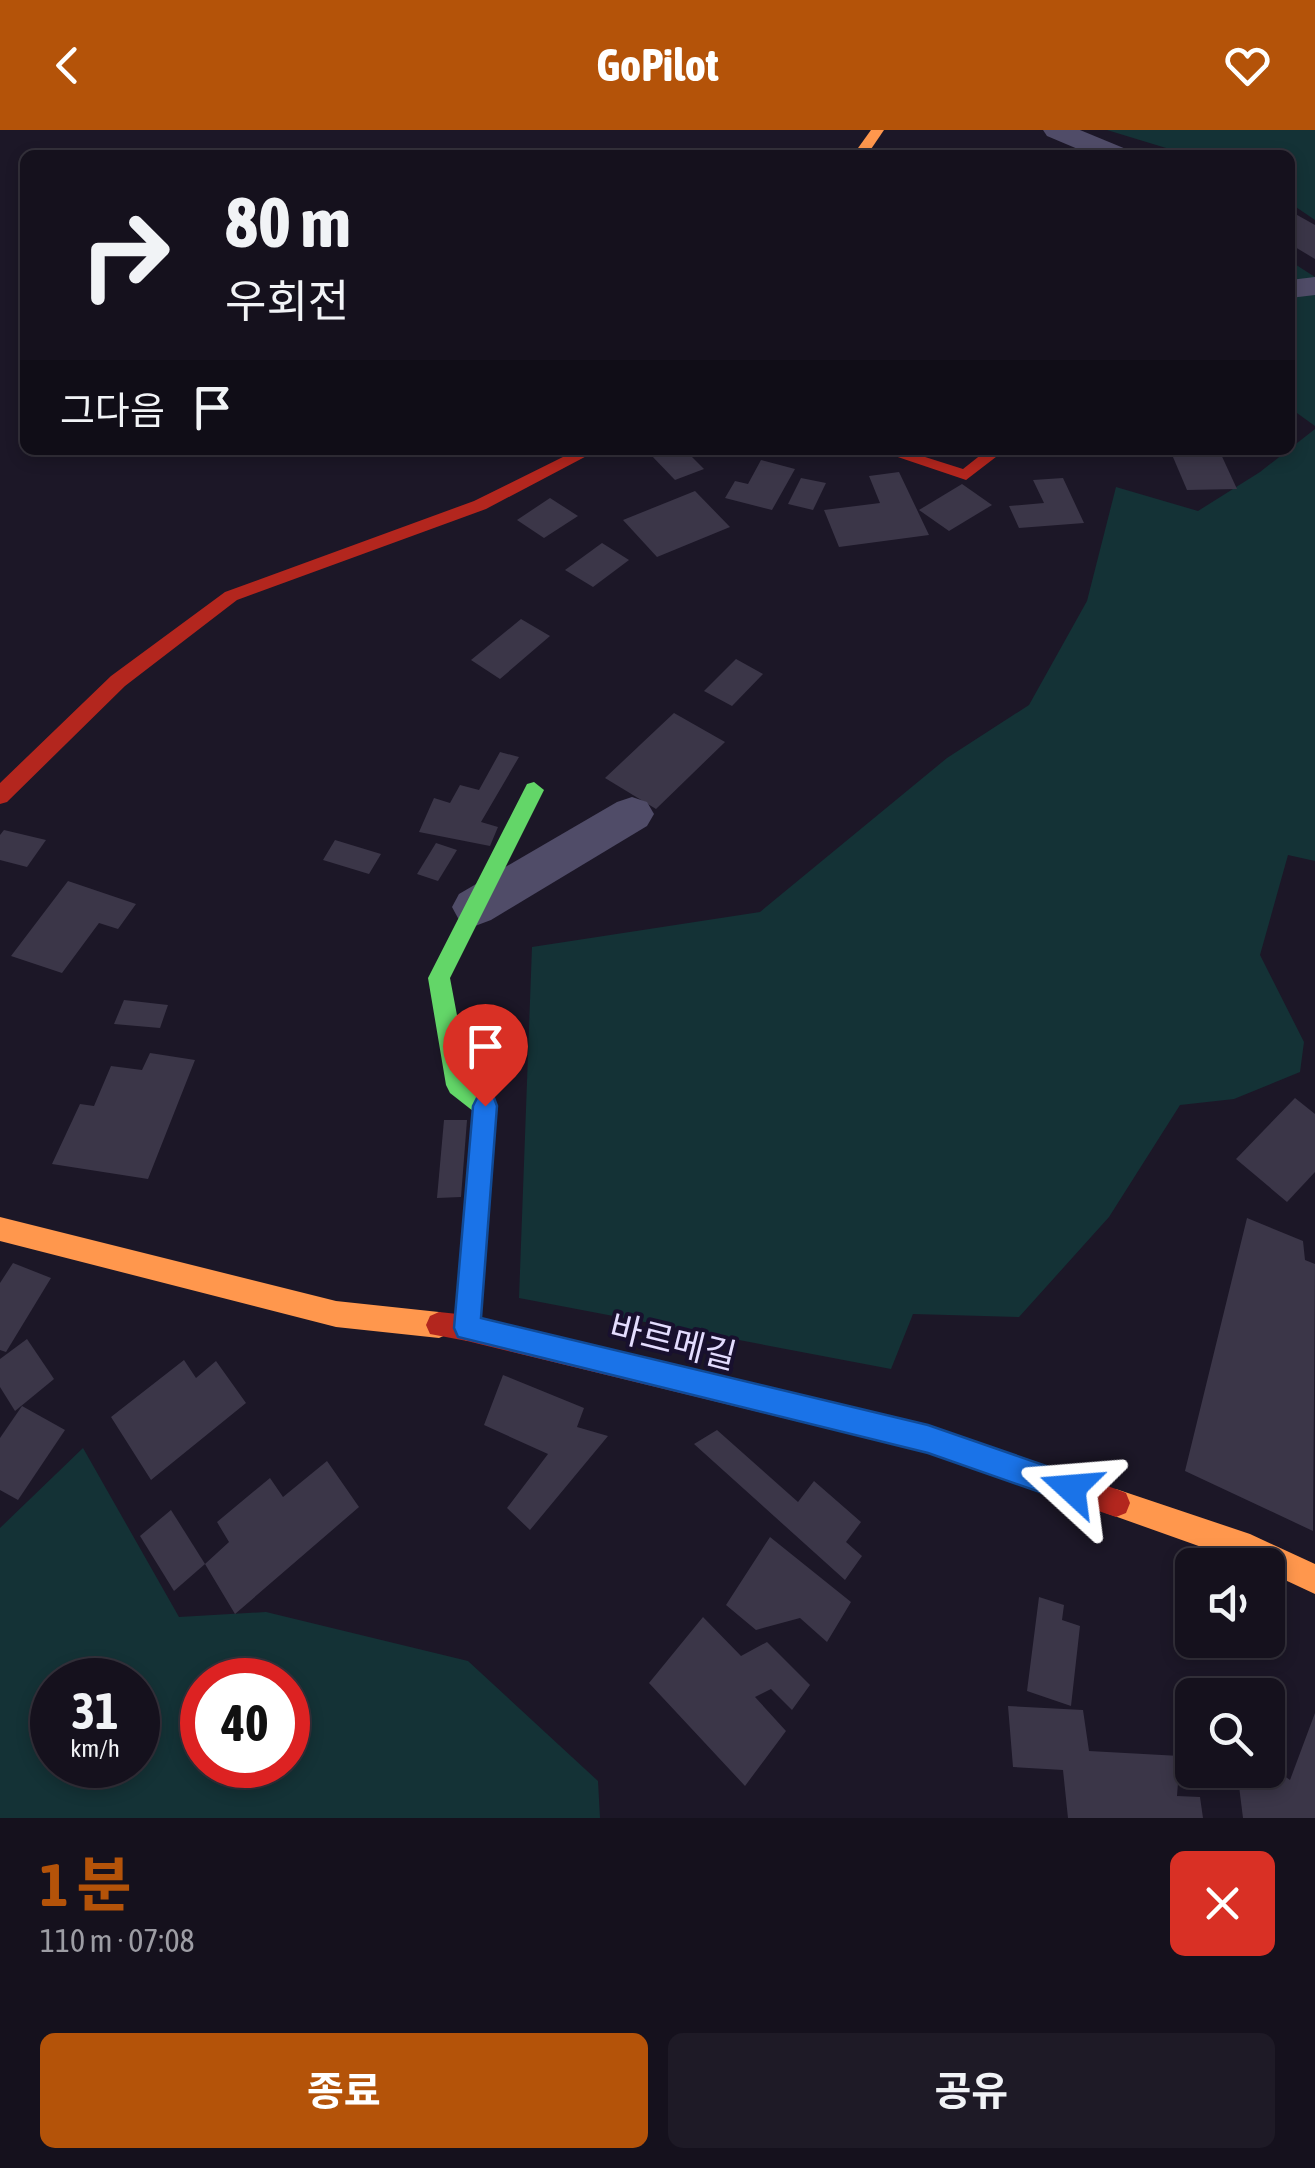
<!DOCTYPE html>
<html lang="ko">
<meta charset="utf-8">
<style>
body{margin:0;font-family:"Asap Condensed","Noto Sans KR",sans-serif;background:#1e1a26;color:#f1f3f6;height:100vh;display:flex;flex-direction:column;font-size:38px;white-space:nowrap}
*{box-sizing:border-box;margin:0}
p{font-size:32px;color:#9d9da4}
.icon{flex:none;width:55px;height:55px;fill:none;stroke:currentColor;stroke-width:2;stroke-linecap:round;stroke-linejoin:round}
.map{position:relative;height:1688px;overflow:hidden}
.sheet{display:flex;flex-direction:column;background:#15111d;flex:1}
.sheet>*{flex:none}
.top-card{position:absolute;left:20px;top:20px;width:1275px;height:305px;border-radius:15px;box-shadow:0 5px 15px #0003,0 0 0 2px #34313b;background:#15111d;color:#f1f3f6;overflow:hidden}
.tools{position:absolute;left:1175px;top:1418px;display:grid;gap:20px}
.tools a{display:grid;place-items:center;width:110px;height:110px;border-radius:15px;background:#15111d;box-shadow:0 5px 15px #0003,0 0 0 2px #34313b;font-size:50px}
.speed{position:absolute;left:30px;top:1528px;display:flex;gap:20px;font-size:50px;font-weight:700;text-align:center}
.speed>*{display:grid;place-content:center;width:130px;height:130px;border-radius:50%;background:#15111d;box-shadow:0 5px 15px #0003,0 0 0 2px #34313b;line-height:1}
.speed small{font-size:25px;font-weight:400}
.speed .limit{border:15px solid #d22;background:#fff;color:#111}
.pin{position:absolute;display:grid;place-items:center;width:85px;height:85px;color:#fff;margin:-102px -42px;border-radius:50% 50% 50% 0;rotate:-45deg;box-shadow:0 0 10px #0007}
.pin .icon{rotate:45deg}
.me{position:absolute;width:110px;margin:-55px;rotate:289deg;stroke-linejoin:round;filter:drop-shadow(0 0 8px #0008)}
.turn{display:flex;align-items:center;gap:35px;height:210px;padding:0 40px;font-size:45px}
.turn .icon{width:130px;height:130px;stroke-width:2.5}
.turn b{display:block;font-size:70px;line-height:85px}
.then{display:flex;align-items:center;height:95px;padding:0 40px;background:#0003;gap:20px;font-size:38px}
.round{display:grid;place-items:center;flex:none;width:105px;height:105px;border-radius:15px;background:#1e1a26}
.overview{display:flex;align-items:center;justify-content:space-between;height:170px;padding:0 40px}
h1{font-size:60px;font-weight:700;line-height:75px;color:#b45309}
.cta{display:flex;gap:20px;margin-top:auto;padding:20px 40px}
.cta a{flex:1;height:115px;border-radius:15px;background:#b45309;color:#fff;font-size:40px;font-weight:700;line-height:115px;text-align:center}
.cta a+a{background:#1e1a26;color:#f1f3f6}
header{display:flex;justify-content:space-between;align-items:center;height:130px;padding:0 40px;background:#b45309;color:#fff;font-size:45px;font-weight:700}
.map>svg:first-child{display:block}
</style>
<header><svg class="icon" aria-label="back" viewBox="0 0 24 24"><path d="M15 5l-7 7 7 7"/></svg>GoPilot<svg class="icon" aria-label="heart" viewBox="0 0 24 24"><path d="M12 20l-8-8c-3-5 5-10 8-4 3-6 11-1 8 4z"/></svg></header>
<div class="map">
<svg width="1315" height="1688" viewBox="0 0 1315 1688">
<rect width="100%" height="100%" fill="#1c1727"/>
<g fill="#143236" fill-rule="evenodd">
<path d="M1107 0H1315V90L1290 73V25H1189Z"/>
<path d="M1290 131 1315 147V296L1290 278Z"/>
<path d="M1315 299V731L1288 725 1260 825 1304 912 1300 942 1234 969 1180 975 1109 1087 1019 1187 913 1184 891 1239 519 1168 532 817 760 782 947 628 1029 575 1087 471 1116 357 1198 381 1260 342Z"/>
<path d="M83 1318 179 1487 266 1482 468 1531 598 1651 600 1688H0V1398ZM52 1550H138V1635H52ZM202 1550H288V1635H202Z"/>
</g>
<g fill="#3b3648">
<path d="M1290 81 1315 95V129L1290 114Z"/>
<path d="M660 320H685L704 339 675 350 650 324Z"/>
<path d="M1170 320H1219L1237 359 1187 360Z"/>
<path d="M761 330 795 339 772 380 725 368 735 351 748 354Z"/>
<path d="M899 342 929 405 839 417 824 380 880 373 869 346Z"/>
<path d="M801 348 826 353 813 380 788 374Z"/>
<path d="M1063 348 1084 393 1019 398 1009 376 1044 373 1033 350Z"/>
<path d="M962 354 992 375 949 401 919 380Z"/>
<path d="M695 361 730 397 657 427 623 390Z"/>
<path d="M550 368 578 386 544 408 517 390Z"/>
<path d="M602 413 629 430 593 457 565 440Z"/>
<path d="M521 489 550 506 500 549 471 530Z"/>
<path d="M736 529 763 544 732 576 704 561Z"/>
<path d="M674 583 725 612 656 679 605 648Z"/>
<path d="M500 622 519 627 481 692 498 697 490 716 419 702 434 668 450 673 460 655 479 660Z"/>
<path d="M4 700 46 710 27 737 0 730V705Z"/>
<path d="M335 710 381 724 369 744 323 730Z"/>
<path d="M436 713 457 720 438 751 417 744Z"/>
<path d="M68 751 136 774 118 799 99 793 62 843 11 826Z"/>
<path d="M124 870 168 875 160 898 114 894Z"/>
<path d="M150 923 195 930 148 1049 52 1034 80 974 94 976 111 936 142 940Z"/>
<path d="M1295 968 1315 984V1042L1287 1072 1236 1029Z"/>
<path d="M444 990H467L461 1067 437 1068Z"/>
<path d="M1247 1088 1303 1111 1305 1130 1315 1134 1313 1401 1185 1341Z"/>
<path d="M13 1133 51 1148 6 1222 0 1220V1153Z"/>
<path d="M27 1209 54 1249 15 1281 0 1257V1229Z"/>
<path d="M184 1230 196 1248 216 1231 246 1273 151 1350 111 1287Z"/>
<path d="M503 1245 584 1278 577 1297 608 1306 530 1400 507 1378 548 1324 484 1295Z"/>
<path d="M22 1276 65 1300 18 1370 0 1360V1308Z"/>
<path d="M717 1300 798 1372 814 1351 861 1392 846 1412 862 1426 845 1450 694 1314Z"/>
<path d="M327 1331 359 1377 235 1484 205 1434 229 1412 217 1392 270 1348 283 1367Z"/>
<path d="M171 1380 205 1434 174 1461 140 1406Z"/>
<path d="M770 1407 851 1472 827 1512 800 1488 756 1500 726 1475Z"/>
<path d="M1039 1467 1064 1475 1062 1490 1080 1496 1071 1576 1027 1561Z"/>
<path d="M703 1487 741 1526 767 1512 810 1555 792 1580 771 1559 755 1567 786 1601 745 1656 649 1553Z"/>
<path d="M1008 1576 1083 1580 1089 1621 1180 1626 1177 1666 1200 1667 1203 1688H1068L1063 1640 1013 1637Z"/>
<path d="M1315 1583V1688H1243L1237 1640H1268V1634L1290 1650Z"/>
</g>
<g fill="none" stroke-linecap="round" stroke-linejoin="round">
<g fill="#504c68" fill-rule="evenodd">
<path d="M1043 0H1080L1126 19 1130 25H1092L1047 6Z"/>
<path d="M1315 147V165L1290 168V150Z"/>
<path d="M632 667 647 672 654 684 647 696 491 790 475 796 459 790 452 777 459 764 617 672Z"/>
</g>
<path fill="#63d668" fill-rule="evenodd" d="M534 652 544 660 450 848 469 949 493 968 497 976 480 1198 476 1207 467 1211 458 1207 454 1198 473 981 450 963 446 955 428 848 527 654Z"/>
<g fill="#ff974d" fill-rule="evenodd">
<path d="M871 0H884L867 25H853Z"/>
<path d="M0 1087 336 1171 439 1182 448 1186 452 1195 448 1204 439 1208 336 1197 0 1111Z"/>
<path d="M1116 1359 1250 1404 1315 1434V1464L1268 1442V1435H1252L1106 1383 1102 1373 1106 1363Z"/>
</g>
<g fill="#b3261e" fill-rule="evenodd">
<path d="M577 320H598L486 379 237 470 125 556 7 672 0 674V653L111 546 225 462 474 371Z"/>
<path d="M877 320H903L963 339 987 320H1005L966 350Z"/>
<path d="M439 1182 467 1185 928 1295 1116 1359 1126 1363 1130 1373 1126 1383 1116 1387 928 1323 467 1211 430 1204 426 1195 430 1186Z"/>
</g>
</g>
<path fill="#1a73e8" stroke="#114b97" stroke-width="2.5" d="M485 965 494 968 497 976 481 1188 928 1295 1081 1348 1086 1358 1081 1368 1071 1373 928 1323 458 1207 454 1198 473 976 477 968Z"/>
<g text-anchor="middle" stroke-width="8" stroke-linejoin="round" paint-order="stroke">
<g font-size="35" fill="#e4ddff" stroke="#18102e">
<text transform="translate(673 1212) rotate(14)" y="12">바르메길</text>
</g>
</g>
</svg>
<div class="tools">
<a><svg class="icon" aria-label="sound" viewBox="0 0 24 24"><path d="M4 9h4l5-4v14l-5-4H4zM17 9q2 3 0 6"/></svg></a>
<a><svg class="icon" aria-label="search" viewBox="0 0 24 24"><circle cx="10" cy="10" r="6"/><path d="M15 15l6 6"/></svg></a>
</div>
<div class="speed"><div>31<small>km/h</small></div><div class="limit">40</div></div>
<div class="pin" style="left:485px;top:976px;background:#d93025"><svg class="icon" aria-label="arrive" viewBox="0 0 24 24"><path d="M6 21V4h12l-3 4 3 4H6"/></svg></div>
<svg class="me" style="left:1071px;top:1358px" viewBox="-20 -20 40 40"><path d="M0-17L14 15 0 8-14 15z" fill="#1a73e8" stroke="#fff" stroke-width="4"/></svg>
<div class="top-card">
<div class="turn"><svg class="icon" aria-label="right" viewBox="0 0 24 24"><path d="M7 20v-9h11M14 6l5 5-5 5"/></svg><div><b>80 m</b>우회전</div></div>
<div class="then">그다음<svg class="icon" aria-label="arrive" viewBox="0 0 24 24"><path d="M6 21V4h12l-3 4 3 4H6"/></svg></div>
</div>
</div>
<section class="sheet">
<div class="overview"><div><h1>1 분</h1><p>110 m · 07:08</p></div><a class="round" style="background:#d93025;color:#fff"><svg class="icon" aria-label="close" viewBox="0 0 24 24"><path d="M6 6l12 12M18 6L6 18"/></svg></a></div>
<div class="cta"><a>종료</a><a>공유</a></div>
</section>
